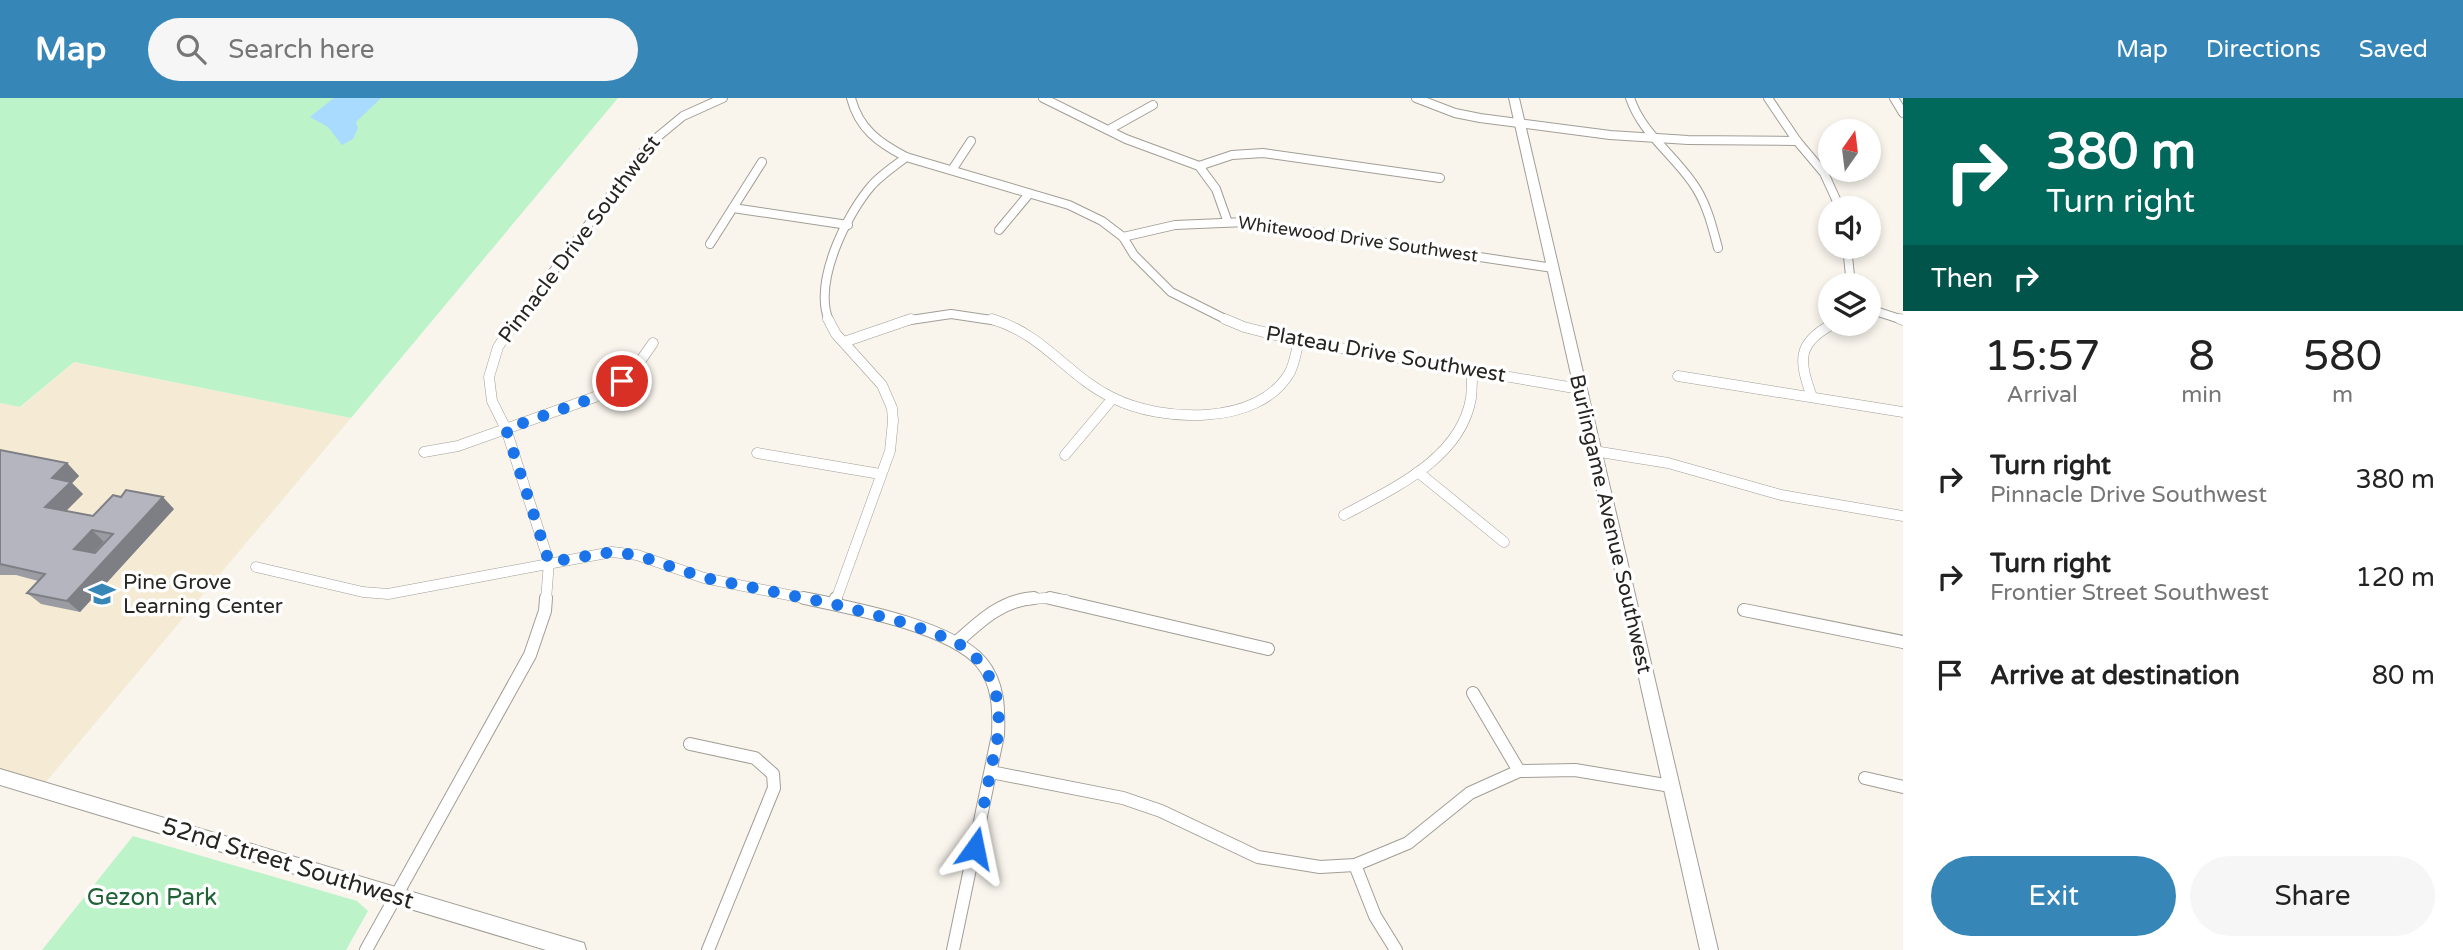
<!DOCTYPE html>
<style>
body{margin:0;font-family:"Varela Round",sans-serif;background:#f6f6f6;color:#222;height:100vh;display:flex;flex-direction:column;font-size:26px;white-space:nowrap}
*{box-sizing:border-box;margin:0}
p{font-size:23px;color:#767676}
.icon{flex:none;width:38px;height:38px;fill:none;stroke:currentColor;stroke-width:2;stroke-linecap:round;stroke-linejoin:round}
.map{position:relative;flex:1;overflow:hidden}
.panel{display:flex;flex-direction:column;background:#fff;width:560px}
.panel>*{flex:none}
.guide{background:#00695c;color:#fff;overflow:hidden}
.needle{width:46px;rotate:14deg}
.fabs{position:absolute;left:1818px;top:21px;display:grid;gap:14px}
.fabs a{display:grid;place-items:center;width:63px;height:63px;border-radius:50%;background:#fff;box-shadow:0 4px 10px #0003;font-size:35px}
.pin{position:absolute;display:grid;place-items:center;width:60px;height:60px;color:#fff;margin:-30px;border:4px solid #fff;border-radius:50%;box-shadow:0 2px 7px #0007}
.me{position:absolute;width:77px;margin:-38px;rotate:12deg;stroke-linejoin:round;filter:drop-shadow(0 0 5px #0008)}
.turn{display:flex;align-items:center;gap:24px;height:147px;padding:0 28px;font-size:32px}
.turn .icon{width:91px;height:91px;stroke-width:2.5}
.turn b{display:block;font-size:49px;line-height:60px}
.then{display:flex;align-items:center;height:66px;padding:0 28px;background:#0003;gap:14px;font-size:26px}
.eta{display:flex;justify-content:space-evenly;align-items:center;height:119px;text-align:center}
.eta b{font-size:42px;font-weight:600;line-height:49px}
.button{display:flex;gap:14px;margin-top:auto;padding:14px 28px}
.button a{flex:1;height:80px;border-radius:42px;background:#3786b8;color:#fff;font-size:28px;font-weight:600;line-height:80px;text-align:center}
.button a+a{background:#f6f6f6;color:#222}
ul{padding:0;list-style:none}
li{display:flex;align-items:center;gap:21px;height:98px;padding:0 28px}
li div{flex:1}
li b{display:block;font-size:26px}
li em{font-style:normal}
header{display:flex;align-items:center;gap:42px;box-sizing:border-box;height:98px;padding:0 35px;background:#3786b8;color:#fff}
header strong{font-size:33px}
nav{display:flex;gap:38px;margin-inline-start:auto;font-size:24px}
.search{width:490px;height:63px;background:#f6f6f6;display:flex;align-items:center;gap:18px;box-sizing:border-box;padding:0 24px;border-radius:38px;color:#767676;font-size:26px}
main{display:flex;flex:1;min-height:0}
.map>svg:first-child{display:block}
</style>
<header>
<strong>Map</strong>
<div class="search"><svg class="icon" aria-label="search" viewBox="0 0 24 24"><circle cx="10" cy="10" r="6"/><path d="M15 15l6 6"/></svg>Search here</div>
<nav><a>Map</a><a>Directions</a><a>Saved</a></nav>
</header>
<main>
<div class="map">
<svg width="1903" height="852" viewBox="0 0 1903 852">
<rect width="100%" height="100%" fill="#f9f5ed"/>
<path fill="#f5ebd5" d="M74 264 351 320 45 685 0 672V305L21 309Z"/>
<g fill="#bdf3c9">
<path d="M0 0H618L351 320 74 264 20 309 0 305Z"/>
<path d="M133 738 357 803 368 813 346 852H42Z"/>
</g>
<path fill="#a9daff" d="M334 0H381L356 24 358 30 353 41 342 47 328 29 310 19Z"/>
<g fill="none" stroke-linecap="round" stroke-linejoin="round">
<defs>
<g id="minor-far2">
<path d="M851 0C859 31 879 45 906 59L1069 107 1102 123 1123 139 1134 157 1171 194 1229 223"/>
<path d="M1043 0 1126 41 1199 68 1216 91 1227 122"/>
<path d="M1416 0 1455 15 1480 20 1610 37 1688 42 1797 43"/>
<path d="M1630 0C1642 35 1671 54 1692 84 1706 103 1712 127 1718 150"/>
<path d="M1768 0 1797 43 1824 75 1840 110"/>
<path d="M1894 0 1903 15"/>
<path d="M1110 31 1153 7"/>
<path d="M1199 68 1232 57 1263 55 1440 80"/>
<path d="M952 72 971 43"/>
<path d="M733 110 848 127"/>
<path d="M999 132 1029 96"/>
<path d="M1123 139 1175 127 1246 124 1553 170"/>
<path d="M710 146 762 64"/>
<path d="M1847 149 1851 187"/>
<path d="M1869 211 1903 222"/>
<path d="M516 223 649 46 683 18 723 0"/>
<path d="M829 223C813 184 846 117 872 87 882 76 895 68 906 59"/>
<path d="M904 223 951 216 998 223"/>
</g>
<g id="minor-far1">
<path d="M517 221 498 249 489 279 492 303 506 331 549 464 546 502"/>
<path d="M828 221 836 236 882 287 892 310 893 323 890 353 836 502"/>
<path d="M992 221C1045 237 1066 277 1113 300 1161 324 1259 329 1290 274 1295 264 1296 253 1299 243"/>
<path d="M1225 221 1244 229 1299 243 1580 291"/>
<path d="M1900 221 1903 222"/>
<path d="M844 244 911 221"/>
<path d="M1678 278 1903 314"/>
<path d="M1812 299C1799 263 1796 245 1833 226"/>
<path d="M1594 353 1668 365 1781 397 1903 418"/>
<path d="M424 354 458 348 595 299 632 275 653 245"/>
<path d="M757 355 880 376"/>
<path d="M1065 357 1113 300"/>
<path d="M1418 374 1504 444"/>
<path d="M1344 417C1392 391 1461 361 1471 300 1472 291 1472 282 1472 273"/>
<path d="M256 469 363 494 388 496 612 454 637 457 704 480 813 502"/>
<path d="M1021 502 1045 500 1066 502"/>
</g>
<g id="minor">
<path d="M804 500C852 510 950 528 981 564 999 585 999 612 998 637L953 852"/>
<path d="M1050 500 1268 551"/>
<path d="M834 506 836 500"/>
<path d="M1744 512 1903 544"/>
<path d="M957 544C980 523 1002 502 1034 500"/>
<path d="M1473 595 1519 673"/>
<path d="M690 646 755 660 773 676 774 690 708 852"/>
<path d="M991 674 1123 700 1161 713 1258 759 1320 769 1355 767 1408 745 1470 695 1519 673 1575 672 1671 688"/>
<path d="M1865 680 1903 689"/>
<path d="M1355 767 1375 818 1396 852"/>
<path d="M366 852 530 557 545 513 546 500"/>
</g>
<g id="tertiary">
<path d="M1509 0H1519L1718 852H1700Z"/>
<path d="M0 671 577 843 584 845 586 852H546L0 687Z"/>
</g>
</defs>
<use href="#minor-far2" stroke="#a29e96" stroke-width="10"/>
<use href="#minor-far1" stroke="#a29e96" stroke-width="11"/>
<use href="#minor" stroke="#a29e96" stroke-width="14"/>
<use href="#tertiary" stroke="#a29e96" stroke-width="2"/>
<use href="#minor-far2" stroke="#fff" stroke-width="8"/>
<use href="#minor-far1" stroke="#fff" stroke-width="10"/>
<use href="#minor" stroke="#fff" stroke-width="12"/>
<use href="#tertiary" fill="#fff" fill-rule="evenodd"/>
</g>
<path fill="#9b9ca3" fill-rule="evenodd" d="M0 352 67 365 79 378 72 385 83 396 66 413 93 418 174 411 80 514 41 506 27 495 38 483 16 477H0ZM104 444H105L95 455H94Z"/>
<g fill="#7e7f85">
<path d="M67 365 79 378 72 385 83 396 58 421 45 409 52 380Z"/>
<path d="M163 399 174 411 80 514 67 503Z"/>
<path d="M92 432 104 444 86 463 74 451Z"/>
</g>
<path fill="#b4b5be" stroke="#7e7f85" stroke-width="2" fill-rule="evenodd" d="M0 352 67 365 52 380 71 384 45 409 93 418 113 397 121 399 126 392 163 399 67 503 27 495 45 476 0 466ZM92 432 113 436 95 455 74 451Z"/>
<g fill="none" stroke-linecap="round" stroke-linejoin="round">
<path stroke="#1a73e8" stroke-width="12" stroke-dasharray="0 21.6" d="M622 283 596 299 506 331 549 464 612 454 637 457 705 480 834 506 909 526 957 544 982 565 992 584 999 607 998 637 975 750"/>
</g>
<defs>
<symbol id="school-bare" viewBox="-9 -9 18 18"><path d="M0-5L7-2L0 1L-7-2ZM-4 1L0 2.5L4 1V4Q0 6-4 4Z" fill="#3786b8" stroke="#fff" stroke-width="2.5" paint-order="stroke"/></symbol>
</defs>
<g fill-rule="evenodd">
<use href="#school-bare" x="83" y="477" width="38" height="38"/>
</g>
<g text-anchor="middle" stroke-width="7" stroke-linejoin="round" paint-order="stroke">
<g font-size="18" fill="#272522" stroke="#fff">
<text transform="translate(1358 141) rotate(8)" y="6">Whitewood Drive Southwest</text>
</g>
<g font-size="21" fill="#272522" stroke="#fff">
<text transform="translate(579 141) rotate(-53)" y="7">Pinnacle Drive Southwest</text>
<text transform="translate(1386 256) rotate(10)" y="7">Plateau Drive Southwest</text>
<text transform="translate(1611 426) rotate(77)" y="7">Burlingame Avenue Southwest</text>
</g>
<g font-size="21" fill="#272522" stroke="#fff" text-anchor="start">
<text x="123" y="491">Pine Grove<tspan x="123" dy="24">Learning Center</tspan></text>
</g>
<g font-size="24" fill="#272522" stroke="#fff">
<text transform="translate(288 765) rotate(17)" y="8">52nd Street Southwest</text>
</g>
<g font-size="24" fill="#216237" stroke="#fff">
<text x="152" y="807">Gezon Park</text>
</g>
</g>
</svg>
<div class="fabs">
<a><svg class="needle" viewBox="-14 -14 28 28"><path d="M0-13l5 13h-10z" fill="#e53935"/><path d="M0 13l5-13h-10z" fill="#767676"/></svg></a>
<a><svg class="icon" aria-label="sound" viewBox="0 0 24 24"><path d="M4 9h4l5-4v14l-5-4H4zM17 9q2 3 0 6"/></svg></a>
<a><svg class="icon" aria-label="layers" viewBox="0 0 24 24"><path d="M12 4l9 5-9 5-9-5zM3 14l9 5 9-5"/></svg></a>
</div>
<div class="pin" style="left:622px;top:283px;background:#d93025"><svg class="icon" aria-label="arrive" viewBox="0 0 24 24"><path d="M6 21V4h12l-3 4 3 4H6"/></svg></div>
<svg class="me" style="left:975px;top:750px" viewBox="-20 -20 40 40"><path d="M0-17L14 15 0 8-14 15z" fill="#1a73e8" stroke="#fff" stroke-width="4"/></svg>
</div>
<section class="panel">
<div class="guide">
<div class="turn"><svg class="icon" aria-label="right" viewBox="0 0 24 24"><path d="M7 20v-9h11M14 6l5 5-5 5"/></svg><div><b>380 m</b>Turn right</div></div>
<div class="then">Then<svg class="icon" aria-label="right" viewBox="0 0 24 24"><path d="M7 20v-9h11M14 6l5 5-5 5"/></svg></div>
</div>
<div class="eta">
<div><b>15:57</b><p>Arrival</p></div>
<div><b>8</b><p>min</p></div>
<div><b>580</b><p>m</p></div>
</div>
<ul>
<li><svg class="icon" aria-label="right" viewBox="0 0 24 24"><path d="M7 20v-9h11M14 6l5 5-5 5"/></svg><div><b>Turn right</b><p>Pinnacle Drive Southwest</p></div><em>380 m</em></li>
<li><svg class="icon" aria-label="right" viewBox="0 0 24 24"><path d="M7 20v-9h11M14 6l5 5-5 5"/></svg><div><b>Turn right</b><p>Frontier Street Southwest</p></div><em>120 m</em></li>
<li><svg class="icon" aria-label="arrive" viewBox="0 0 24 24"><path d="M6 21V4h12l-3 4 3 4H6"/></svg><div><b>Arrive at destination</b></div><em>80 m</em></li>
</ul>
<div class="button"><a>Exit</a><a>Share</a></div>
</section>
</main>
